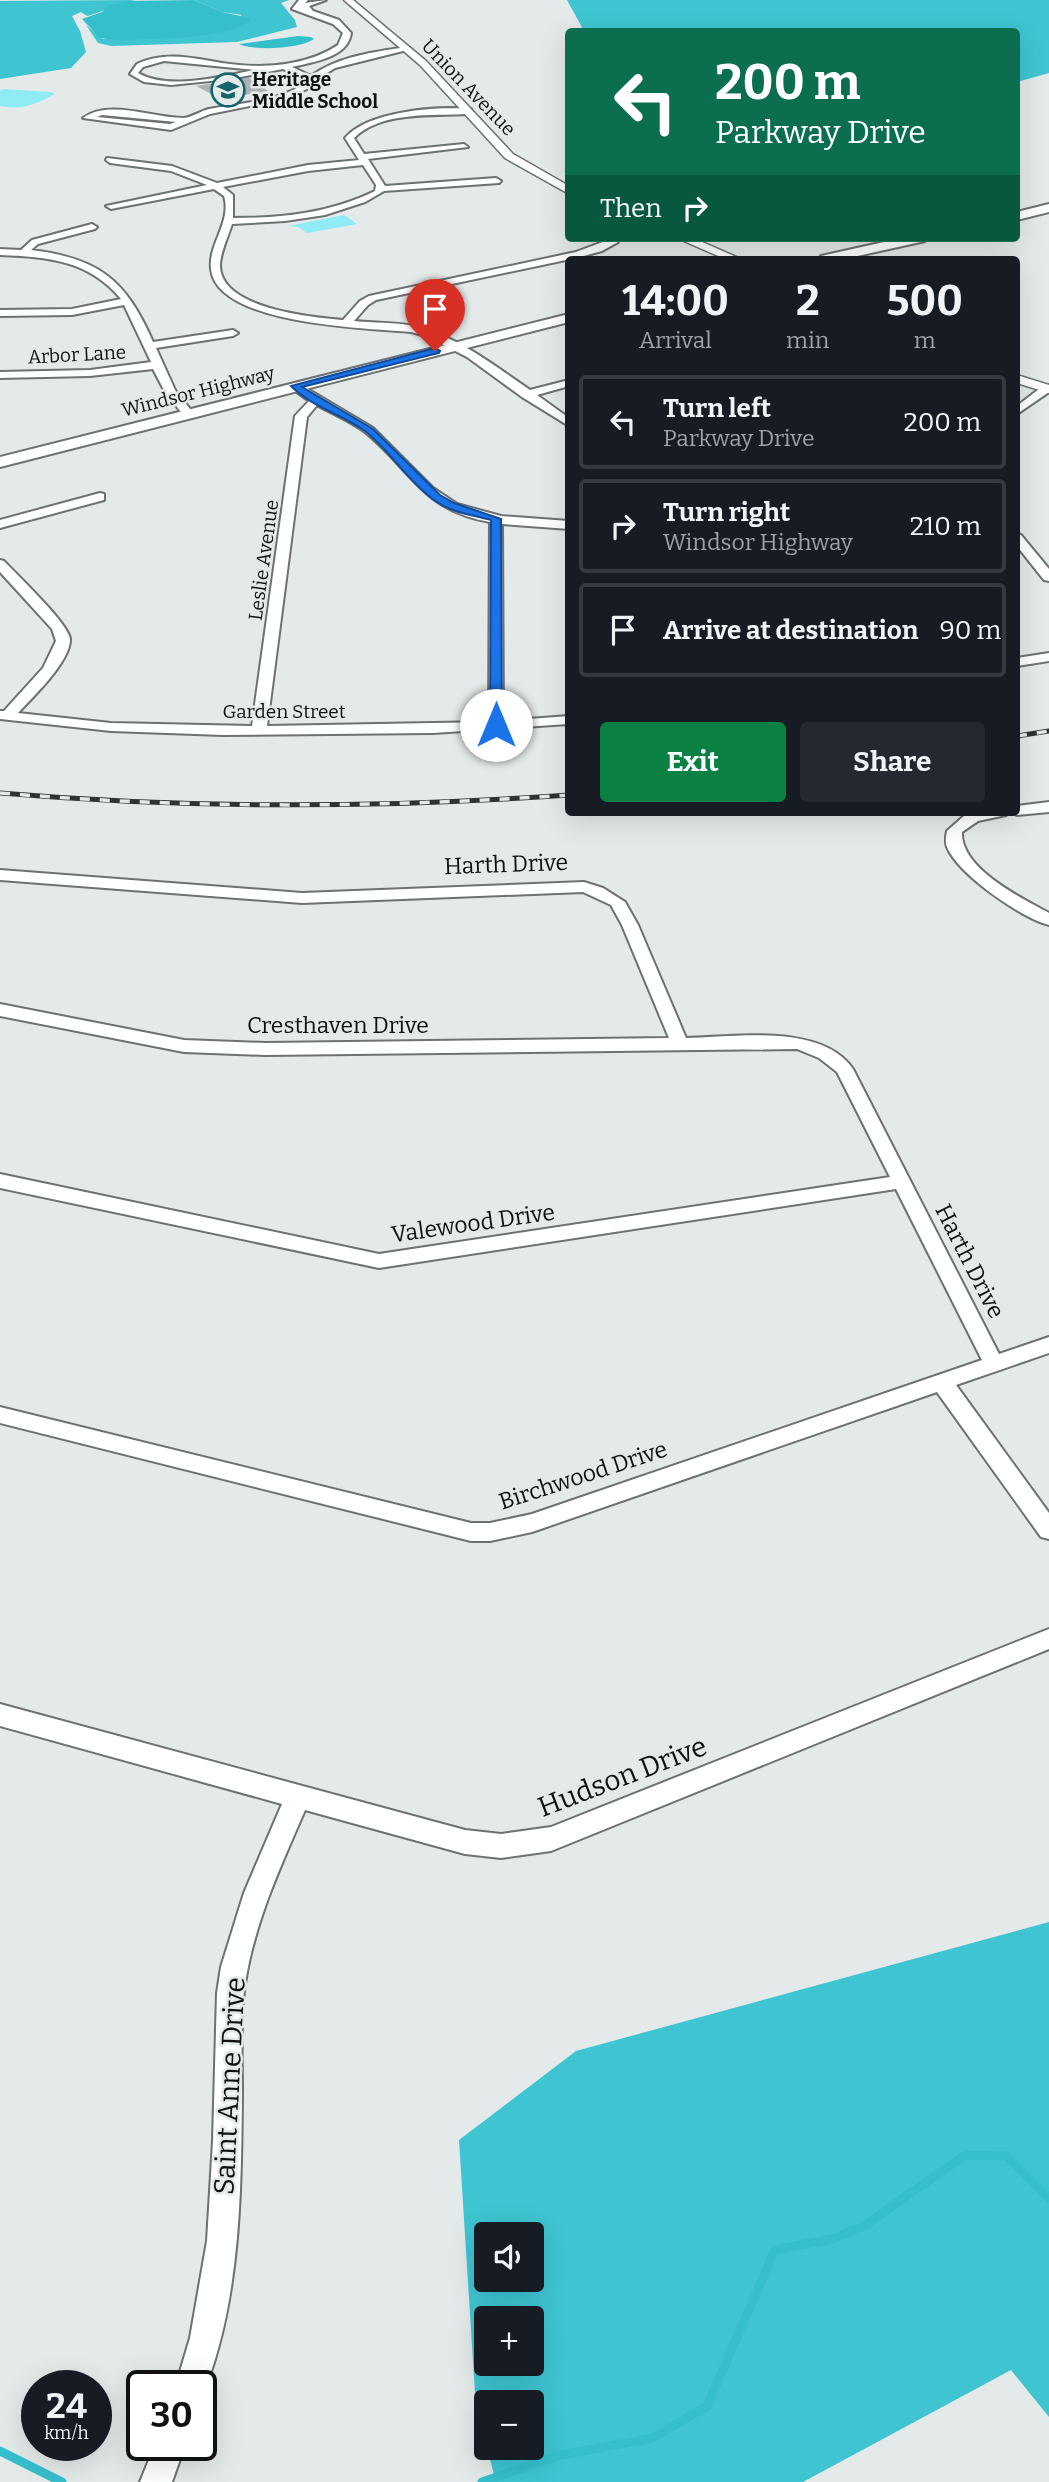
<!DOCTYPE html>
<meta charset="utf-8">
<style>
body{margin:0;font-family:Bitter,serif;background:#242831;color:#f1f3f6;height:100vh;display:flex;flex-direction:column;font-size:26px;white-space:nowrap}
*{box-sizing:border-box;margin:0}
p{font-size:23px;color:#9ea1a6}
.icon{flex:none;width:38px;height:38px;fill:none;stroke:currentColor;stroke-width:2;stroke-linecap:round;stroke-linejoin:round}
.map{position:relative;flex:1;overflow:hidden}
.panel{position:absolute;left:565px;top:256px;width:455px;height:560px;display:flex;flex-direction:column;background:#171b24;border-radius:7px;box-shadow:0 7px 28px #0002}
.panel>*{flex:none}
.banner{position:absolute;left:565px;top:28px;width:455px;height:214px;border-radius:7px;box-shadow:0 7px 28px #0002;background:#0b6e4f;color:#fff;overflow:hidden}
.buttons{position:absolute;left:474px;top:2222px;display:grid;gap:14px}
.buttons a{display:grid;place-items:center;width:70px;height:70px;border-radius:7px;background:#171b24;box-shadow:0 7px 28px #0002;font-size:35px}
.speed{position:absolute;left:21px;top:2370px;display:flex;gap:14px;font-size:35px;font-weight:700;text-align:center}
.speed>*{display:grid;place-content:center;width:91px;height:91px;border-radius:50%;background:#171b24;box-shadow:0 7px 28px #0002;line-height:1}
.speed small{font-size:18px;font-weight:400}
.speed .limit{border:4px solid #111;border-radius:10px;background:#fff;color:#111}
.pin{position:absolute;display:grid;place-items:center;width:60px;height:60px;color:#fff;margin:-72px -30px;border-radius:50% 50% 50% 0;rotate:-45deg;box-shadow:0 0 7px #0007}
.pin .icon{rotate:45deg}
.me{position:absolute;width:77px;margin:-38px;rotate:0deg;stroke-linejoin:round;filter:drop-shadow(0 0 5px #0008)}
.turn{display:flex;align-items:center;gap:24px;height:147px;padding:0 35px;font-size:32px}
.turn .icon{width:91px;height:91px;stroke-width:2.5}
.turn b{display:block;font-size:49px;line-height:60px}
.then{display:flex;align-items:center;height:66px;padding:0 35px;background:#0003;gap:14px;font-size:26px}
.eta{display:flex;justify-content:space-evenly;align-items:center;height:119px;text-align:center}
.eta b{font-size:42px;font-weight:700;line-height:49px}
.primary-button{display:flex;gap:14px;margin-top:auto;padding:14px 35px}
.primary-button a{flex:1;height:80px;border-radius:7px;background:#0b8043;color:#fff;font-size:28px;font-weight:700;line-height:80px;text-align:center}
.primary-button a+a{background:#242831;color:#f1f3f6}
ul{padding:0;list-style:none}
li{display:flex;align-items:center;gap:21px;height:94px;margin:0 14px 10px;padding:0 21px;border:4px solid #363941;border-radius:7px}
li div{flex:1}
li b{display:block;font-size:26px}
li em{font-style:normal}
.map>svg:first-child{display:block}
</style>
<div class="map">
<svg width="1049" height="2482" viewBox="0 0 1049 2482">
<rect width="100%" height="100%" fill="#e4e9e9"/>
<g fill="#8febf4">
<path d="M3 89 51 92 54 94C36 105 21 110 0 106V91Z"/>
<path d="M344 215 357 224 307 233 298 227 288 226Z"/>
</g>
<g fill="#3ec5d1" fill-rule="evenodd">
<path d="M135 0C117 3 104 12 87 16L81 12 72 16 80 31 86 52 71 68 0 79V1Z"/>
<path d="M194 0H289L281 3 295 20 297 27 237 42 111 46 98 43 86 25 103 39H149L209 33 242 15 222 12Z"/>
<path d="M567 0H1049V73L1017 82V32L584 31Z"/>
<path d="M1049 1922V2417L1011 2370 803 2482H496L487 2448H532V2403H486V2448L476 2409 459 2140 576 2051ZM486 2235H532V2280H486ZM486 2319H532V2364H486Z"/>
</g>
<g fill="#35bfcb">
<path d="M194 0 222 12 250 18 251 22C216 40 154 39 114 40L100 38 82 19 102 12 109 5 127 1Z"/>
<path d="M298 36 311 37 314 39C300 49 254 51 239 44Z"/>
</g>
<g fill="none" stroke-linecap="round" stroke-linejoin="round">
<g stroke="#35bfcb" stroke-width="9">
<path d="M0 2451 62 2482"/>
<path d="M482 2482 561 2455 653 2438 707 2406 775 2250 832 2239 864 2226 965 2155 1007 2156 1049 2198"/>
</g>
</g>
<path fill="#adb1b1" d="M249 78 268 91 221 99 196 86Z"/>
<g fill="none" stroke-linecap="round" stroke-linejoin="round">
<defs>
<g id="minor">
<path d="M299 0H308L305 3 326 0 309 6 313 11 339 20 351 33C348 58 312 62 292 67L311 76C339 56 374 52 407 47L411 49 335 68 314 81 309 88 285 99 210 114 171 130 83 118C109 99 153 118 184 118 192 117 201 111 209 109 233 104 292 100 306 80L283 69 230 79 171 85 144 82 130 74 137 64C170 48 204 62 239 65 271 68 310 64 338 45L343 33 333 24 292 9ZM164 61 255 70C221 76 170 91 138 73L143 67ZM102 115 176 122 170 124 97 117Z"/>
<path d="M471 109 468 114C432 116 381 111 354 138L364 154 464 144 468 147 368 159 385 186 496 178 501 181 499 183 384 191 365 202 325 215 285 221 232 224C228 237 220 253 220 266 221 309 312 317 343 320L360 301 369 296 576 252 608 240 607 238H618V242L602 251 580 257 376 300 368 305 354 321C373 323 395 322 414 326 457 336 495 366 530 390L569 380V386L537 395 569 418V426L522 397 467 357 426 336 411 332C367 328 217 325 211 269 208 244 232 222 224 196L214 189 111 209 106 206 207 185 171 171 110 163 106 160 107 158 172 166 217 183 308 165 359 160 345 138C368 111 437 106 471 109ZM363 165 376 185 375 191C330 213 283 218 233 218V195L223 187 308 171Z"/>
<path d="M92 224 97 227 95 229 38 244 31 250C99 258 126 280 153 342L233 330 238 333 233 336 156 348 175 390 194 414 192 416H184L164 390 153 369 90 376 0 378V372L90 370 151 362 124 305 72 315 0 316V310L72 309 121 299C89 260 48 257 0 255V249L21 250 32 240Z"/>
<path d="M291 384H299L373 428 433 488 457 504 501 516 569 521V529L502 524 503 721 569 716V724L433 733 223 735 111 731 0 719V711H4L43 668 56 641 52 629 0 572V560L4 561C17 575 69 624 70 639 71 661 32 698 18 713L111 723 252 726 295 416 309 401 291 388ZM317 405C333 414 350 421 365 432 412 470 421 510 490 522L489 722 267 726 307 417Z"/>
<path d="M1049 385V392L1017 414V406L1043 386Z"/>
<path d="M100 493 104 494V500L0 528V520Z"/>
<path d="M1017 534 1021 535 1049 569V581L1044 580 1017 546Z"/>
<path d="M1049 653V661L1017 666V658Z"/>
<path d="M1049 802V812L1017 815 1011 812H1017V806Z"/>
<path d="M976 812H1009L1006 815 978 821 962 832C960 868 1021 898 1049 913V925C1021 918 958 874 947 847 945 842 946 836 947 831L964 816Z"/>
<path d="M0 870 302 893 584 882 603 888 625 902 638 925 686 1038C734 1037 822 1023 853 1069L999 1354 1049 1337V1353L956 1385 1049 1513V1539L1041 1537 937 1392 532 1532 490 1541H471L0 1423V1407L471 1523H490L532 1514 982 1360 896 1189 379 1268 0 1188V1174L379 1254 890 1177 837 1072 819 1058 797 1049 265 1055 184 1052 0 1016V1004L184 1040 265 1043 669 1038 622 925 611 905 583 892 302 903 0 880Z"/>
<path d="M1049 1629V1649L551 1851 501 1858 465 1854 305 1810C280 1868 252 1927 244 1991 240 2023 242 2058 242 2092 241 2192 241 2301 202 2396L201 2385H176L190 2338 207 2241 213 2141 217 1993 221 1967 244 1893 282 1804 0 1726V1704L465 1830 501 1834 551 1827Z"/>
<path d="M155 2445H185L172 2482H140Z"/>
</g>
<g id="tertiary">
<path d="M344 0H353L426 61 513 154 569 186V194L505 158 420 65Z"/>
<path d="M677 238H693L741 259H725Z"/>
<path d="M1017 375 1049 385V393L1017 383Z"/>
</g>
<g id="secondary">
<path d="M1049 204V212L1017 220V212Z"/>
<path d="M902 238H927L925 241 844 259H819L821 256Z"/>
<path d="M569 314V322L0 467V457Z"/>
</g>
</defs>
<use href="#minor" stroke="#6d7171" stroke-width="4"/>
<use href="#tertiary" stroke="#6d7171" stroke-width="3"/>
<use href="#secondary" stroke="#6d7171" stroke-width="4"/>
<use href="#minor" fill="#fff" fill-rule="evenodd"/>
<use href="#tertiary" fill="#fff" fill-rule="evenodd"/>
<use href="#secondary" fill="#fff" fill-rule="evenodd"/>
<defs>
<g id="rail">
<path d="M1017 736 1049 731"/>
<path d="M0 793C190 809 379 808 569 795"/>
</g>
</defs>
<use href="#rail" stroke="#313232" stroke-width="5"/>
<use href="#rail" stroke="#e4e9e9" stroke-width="3.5" stroke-dasharray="10" stroke-linecap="butt"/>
</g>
<path fill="#1a73e8" stroke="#114b97" stroke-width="2" d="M435 348 440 351 439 353 302 387 373 429 440 495 454 503 501 519 502 725 496 729 490 725 491 520C472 515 450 512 434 500 408 481 390 451 365 431 341 414 312 407 291 386Z"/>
<defs>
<symbol id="school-ring" viewBox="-11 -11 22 22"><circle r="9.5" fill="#e4e9e9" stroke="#15646b" stroke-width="1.5"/><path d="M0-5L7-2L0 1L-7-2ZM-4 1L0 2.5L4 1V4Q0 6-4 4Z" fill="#15646b"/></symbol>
</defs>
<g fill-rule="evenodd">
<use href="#school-ring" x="209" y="71" width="38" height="38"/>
</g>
<g text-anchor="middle" stroke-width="5" stroke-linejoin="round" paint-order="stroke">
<g font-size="19" font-weight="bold" fill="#0f1010" stroke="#e4e9e9" text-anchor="start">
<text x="252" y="86">Heritage<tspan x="252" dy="22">Middle School</tspan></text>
</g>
<g font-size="19" fill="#0f1010" stroke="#e4e9e9">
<text transform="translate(469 87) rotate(46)" y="7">Union Avenue</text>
<text transform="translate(77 354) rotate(-3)" y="7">Arbor Lane</text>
<text transform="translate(198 391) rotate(-14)" y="7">Windsor Highway</text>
<text transform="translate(263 560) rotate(-82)" y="7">Leslie Avenue</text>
<text x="284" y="718">Garden Street</text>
</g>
<g font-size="23" fill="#0f1010" stroke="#e4e9e9">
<text transform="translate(506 864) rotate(-2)" y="8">Harth Drive</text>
<text x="338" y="1033">Cresthaven Drive</text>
<text transform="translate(473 1223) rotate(-8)" y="8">Valewood Drive</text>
<text transform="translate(970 1261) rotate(63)" y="8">Harth Drive</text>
<text transform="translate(583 1475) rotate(-18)" y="8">Birchwood Drive</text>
</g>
<g font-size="28" fill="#0f1010" stroke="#e4e9e9">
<text transform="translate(622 1776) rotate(-21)" y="10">Hudson Drive</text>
<text transform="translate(229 2086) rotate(-87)" y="10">Saint Anne Drive</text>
</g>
</g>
</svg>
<div class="buttons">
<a><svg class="icon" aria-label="sound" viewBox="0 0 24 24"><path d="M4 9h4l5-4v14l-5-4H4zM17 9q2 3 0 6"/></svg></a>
<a>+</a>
<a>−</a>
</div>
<div class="speed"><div>24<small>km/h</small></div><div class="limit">30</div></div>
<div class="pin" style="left:435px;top:351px;background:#d93025"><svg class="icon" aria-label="arrive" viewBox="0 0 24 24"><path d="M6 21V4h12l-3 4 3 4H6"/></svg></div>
<svg class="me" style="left:496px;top:725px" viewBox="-20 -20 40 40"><circle r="19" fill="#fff"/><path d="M0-13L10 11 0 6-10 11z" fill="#1a73e8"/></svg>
<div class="banner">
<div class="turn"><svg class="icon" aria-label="left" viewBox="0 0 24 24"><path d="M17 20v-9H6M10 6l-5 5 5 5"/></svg><div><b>200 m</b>Parkway Drive</div></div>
<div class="then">Then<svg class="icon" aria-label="right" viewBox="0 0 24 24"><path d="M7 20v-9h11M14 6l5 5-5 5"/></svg></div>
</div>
<section class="panel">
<div class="eta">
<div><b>14:00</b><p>Arrival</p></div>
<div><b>2</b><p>min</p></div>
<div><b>500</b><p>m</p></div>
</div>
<ul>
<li><svg class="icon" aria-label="left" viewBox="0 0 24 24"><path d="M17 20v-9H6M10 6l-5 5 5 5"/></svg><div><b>Turn left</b><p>Parkway Drive</p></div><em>200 m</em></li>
<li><svg class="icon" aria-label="right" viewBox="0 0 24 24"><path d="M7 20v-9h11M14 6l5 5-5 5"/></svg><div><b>Turn right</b><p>Windsor Highway</p></div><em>210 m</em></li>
<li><svg class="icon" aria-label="arrive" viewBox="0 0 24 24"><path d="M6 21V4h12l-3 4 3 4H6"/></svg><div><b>Arrive at destination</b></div><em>90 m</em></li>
</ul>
<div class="primary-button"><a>Exit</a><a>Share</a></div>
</section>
</div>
